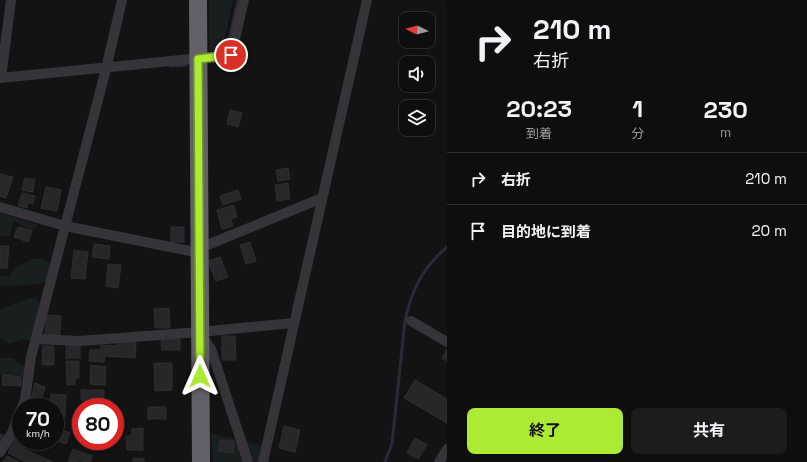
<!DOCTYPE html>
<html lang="ja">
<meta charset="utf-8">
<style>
body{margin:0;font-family:"Space Grotesk","Noto Sans JP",sans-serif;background:#1d1c1d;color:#f1f3f6;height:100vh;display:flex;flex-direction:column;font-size:15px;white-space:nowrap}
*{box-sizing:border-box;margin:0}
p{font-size:13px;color:#9b9c9e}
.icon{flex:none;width:22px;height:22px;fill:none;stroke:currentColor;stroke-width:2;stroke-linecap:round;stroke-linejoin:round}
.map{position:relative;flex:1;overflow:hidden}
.drawer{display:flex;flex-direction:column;background:#0f0e0f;width:360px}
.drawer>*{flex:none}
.hud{background:#0f0e0f;color:#f1f3f6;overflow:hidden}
.needle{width:26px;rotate:276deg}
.buttons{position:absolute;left:399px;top:12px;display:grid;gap:8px}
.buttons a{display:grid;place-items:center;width:36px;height:36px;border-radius:8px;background:#0f0e0f;box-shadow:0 4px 16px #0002,0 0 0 1px #2f2e2f;font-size:20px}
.speed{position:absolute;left:12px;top:398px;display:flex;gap:8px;font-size:20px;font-weight:700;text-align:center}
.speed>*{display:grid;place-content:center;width:52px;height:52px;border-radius:50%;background:#0f0e0f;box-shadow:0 4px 16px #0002,0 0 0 1px #2f2e2f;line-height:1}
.speed small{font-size:10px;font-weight:400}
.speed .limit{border:6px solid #d22;background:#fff;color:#111}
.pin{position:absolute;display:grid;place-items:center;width:34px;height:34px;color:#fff;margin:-17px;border:2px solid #fff;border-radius:50%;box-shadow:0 1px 4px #0007}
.me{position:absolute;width:44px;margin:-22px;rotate:0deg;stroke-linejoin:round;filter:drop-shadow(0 0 3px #0008)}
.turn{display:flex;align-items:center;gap:14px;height:84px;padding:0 20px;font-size:18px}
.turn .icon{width:52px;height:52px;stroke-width:2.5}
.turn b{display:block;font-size:28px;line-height:34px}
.eta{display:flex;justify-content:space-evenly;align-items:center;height:68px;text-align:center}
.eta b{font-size:24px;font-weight:700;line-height:28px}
.button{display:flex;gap:8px;margin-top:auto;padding:8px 20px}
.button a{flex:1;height:46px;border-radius:8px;background:#adea34;color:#111;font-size:16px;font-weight:700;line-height:46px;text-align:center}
.button a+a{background:#1d1c1d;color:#f1f3f6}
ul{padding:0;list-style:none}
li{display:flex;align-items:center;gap:12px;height:52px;padding:0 20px;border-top:1px solid #2f2e2f}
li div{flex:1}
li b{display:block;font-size:15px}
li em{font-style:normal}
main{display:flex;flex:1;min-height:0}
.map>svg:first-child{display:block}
</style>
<main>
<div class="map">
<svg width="447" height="462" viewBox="0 0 447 462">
<rect width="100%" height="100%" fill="#141314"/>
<g fill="#191f1e">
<path d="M209 0H233L222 50 209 52Z"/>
<path d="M0 213 38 225 32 231 13 221 10 236 0 237Z"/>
<path d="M32 259H43L51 264V282L28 285 0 286V276H9L18 266Z"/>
<path d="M30 298 38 300 40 310 31 340H22L9 344 0 337V309Z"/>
<path d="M0 358H13L18 363 25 365 28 377 0 375Z"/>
<path d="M211 433 267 447 263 462H213Z"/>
</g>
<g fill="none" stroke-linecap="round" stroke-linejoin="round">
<g stroke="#2b2937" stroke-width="3">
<path d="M227 50 238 0"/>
<path d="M171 66 186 65"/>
<path d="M385 462 392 443 405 321C411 291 423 267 447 247"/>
</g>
</g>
<g fill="#272628" stroke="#2f2d30">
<path d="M230 110 242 113 238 127 227 124Z"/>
<path d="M288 168 290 179 278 181 276 170Z"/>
<path d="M0 174 13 177 6 198 0 196Z"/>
<path d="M25 178 35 180 33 192 22 190Z"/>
<path d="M288 183 290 199 277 201 275 185Z"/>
<path d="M46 187 61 190 57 211 41 208Z"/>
<path d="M238 190 241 199 223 205 220 196Z"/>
<path d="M22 193 35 196 33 204 28 202 27 208 18 206Z"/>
<path d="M234 205 237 217 231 219 233 226 222 229 217 210Z"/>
<path d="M18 227 32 231 28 242 14 237Z"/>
<rect x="171" y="227" width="13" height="15"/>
<path d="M250 242 256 261 246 264 240 245Z"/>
<path d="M94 244 110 246 109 259 92 257Z"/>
<path d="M0 246H9L7 268H0Z"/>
<path d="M74 250 88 252 85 279 71 278Z"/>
<path d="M220 257 228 277 216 281 208 261Z"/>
<path d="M108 264 121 265 118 288 106 286Z"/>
<path d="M169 308 170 328H155L154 309Z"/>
<path d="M46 315 61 316 60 335H45Z"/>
<path d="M222 336H235L236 360H222Z"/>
<path d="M180 339V350H162L161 340Z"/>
<path d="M117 342 136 343 135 358 105 356 104 362 89 361 90 350H100L101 345 117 346Z"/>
<path d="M43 346H54V365H42Z"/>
<rect x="66" y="346" width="14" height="12"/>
<path d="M447 349V361L442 358Z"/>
<path d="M66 361H79V378L75 379V384L67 385Z"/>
<path d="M154 363H172V390L155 391Z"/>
<path d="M91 365 106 367 105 385 90 384Z"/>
<path d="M3 375 21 377V386L2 385Z"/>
<path d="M415 380 447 399V423L404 398Z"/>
<path d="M35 383 45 387 41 402 31 399Z"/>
<path d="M81 390H104V401L81 400Z"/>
<path d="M51 394 66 395 65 417 55 416V407H50Z"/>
<path d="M84 404 96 406V407H84Z"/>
<rect x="148" y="407" width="18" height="12"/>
<path d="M21 424V441H27L24 449 53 462H26L8 453Z"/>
<path d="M284 426 300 430 295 452 279 448Z"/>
<path d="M55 428 70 433 66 444 55 440Z"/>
<path d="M143 428V450H127L126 436H132V429Z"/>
<path d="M0 434 5 436 0 444Z"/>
<path d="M415 438 427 445 418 459 407 453Z"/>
<path d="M220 440 234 442 233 453 218 451Z"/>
<path d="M33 441H45L41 450 31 445Z"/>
<path d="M73 449 92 456 90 462H84L79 460 78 462H68Z"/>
<path d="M7 456 19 462H3Z"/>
<path d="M133 458 144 459V462H133Z"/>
</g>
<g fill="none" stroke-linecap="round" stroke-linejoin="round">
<g stroke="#363439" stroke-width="10">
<path d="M0 78 231 55 244 0"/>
<path d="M1 78 11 0"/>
<path d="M0 207 65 226 200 253"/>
<path d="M200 248 322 198"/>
<path d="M411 321 447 342"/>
<path d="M202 336 211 349 248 462"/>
<path d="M36 339 79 341 200 332 294 323"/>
<path d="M22 407 25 400 31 357 106 69 122 0"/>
<path d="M0 452 12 433 21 409"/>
<path d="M263 462 367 0"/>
<path d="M439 462 447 449"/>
</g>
<path stroke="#64606a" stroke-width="18" d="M198 0 201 462"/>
</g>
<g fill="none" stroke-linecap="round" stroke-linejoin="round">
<defs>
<path id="route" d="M200 376 198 59 231 55"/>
</defs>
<use href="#route" stroke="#709822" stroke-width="10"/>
<use href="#route" stroke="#adea34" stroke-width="7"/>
</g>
</svg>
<div class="buttons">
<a><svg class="needle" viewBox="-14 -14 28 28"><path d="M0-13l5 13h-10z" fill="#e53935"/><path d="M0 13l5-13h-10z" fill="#9b9c9e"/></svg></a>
<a><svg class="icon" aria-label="sound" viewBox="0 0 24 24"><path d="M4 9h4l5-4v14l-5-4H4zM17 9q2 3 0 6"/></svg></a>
<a><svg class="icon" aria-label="layers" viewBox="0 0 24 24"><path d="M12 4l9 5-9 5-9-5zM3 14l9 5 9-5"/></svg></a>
</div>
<div class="speed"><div>70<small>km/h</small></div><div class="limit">80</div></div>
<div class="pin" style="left:231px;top:55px;background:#d93025"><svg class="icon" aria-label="arrive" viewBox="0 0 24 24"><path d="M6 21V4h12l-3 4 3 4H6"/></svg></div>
<svg class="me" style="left:200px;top:376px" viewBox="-20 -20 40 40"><path d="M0-17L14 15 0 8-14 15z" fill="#adea34" stroke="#fff" stroke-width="4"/></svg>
</div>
<section class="drawer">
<div class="hud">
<div class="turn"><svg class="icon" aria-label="right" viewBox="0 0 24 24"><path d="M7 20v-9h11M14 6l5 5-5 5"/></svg><div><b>210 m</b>右折</div></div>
</div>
<div class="eta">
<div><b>20:23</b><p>到着</p></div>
<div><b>1</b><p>分</p></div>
<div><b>230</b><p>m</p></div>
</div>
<ul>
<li><svg class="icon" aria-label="right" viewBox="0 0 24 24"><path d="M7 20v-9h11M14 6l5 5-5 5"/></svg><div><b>右折</b></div><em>210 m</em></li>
<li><svg class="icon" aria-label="arrive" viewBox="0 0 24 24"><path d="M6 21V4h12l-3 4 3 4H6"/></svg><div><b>目的地に到着</b></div><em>20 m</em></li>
</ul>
<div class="button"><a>終了</a><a>共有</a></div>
</section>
</main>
